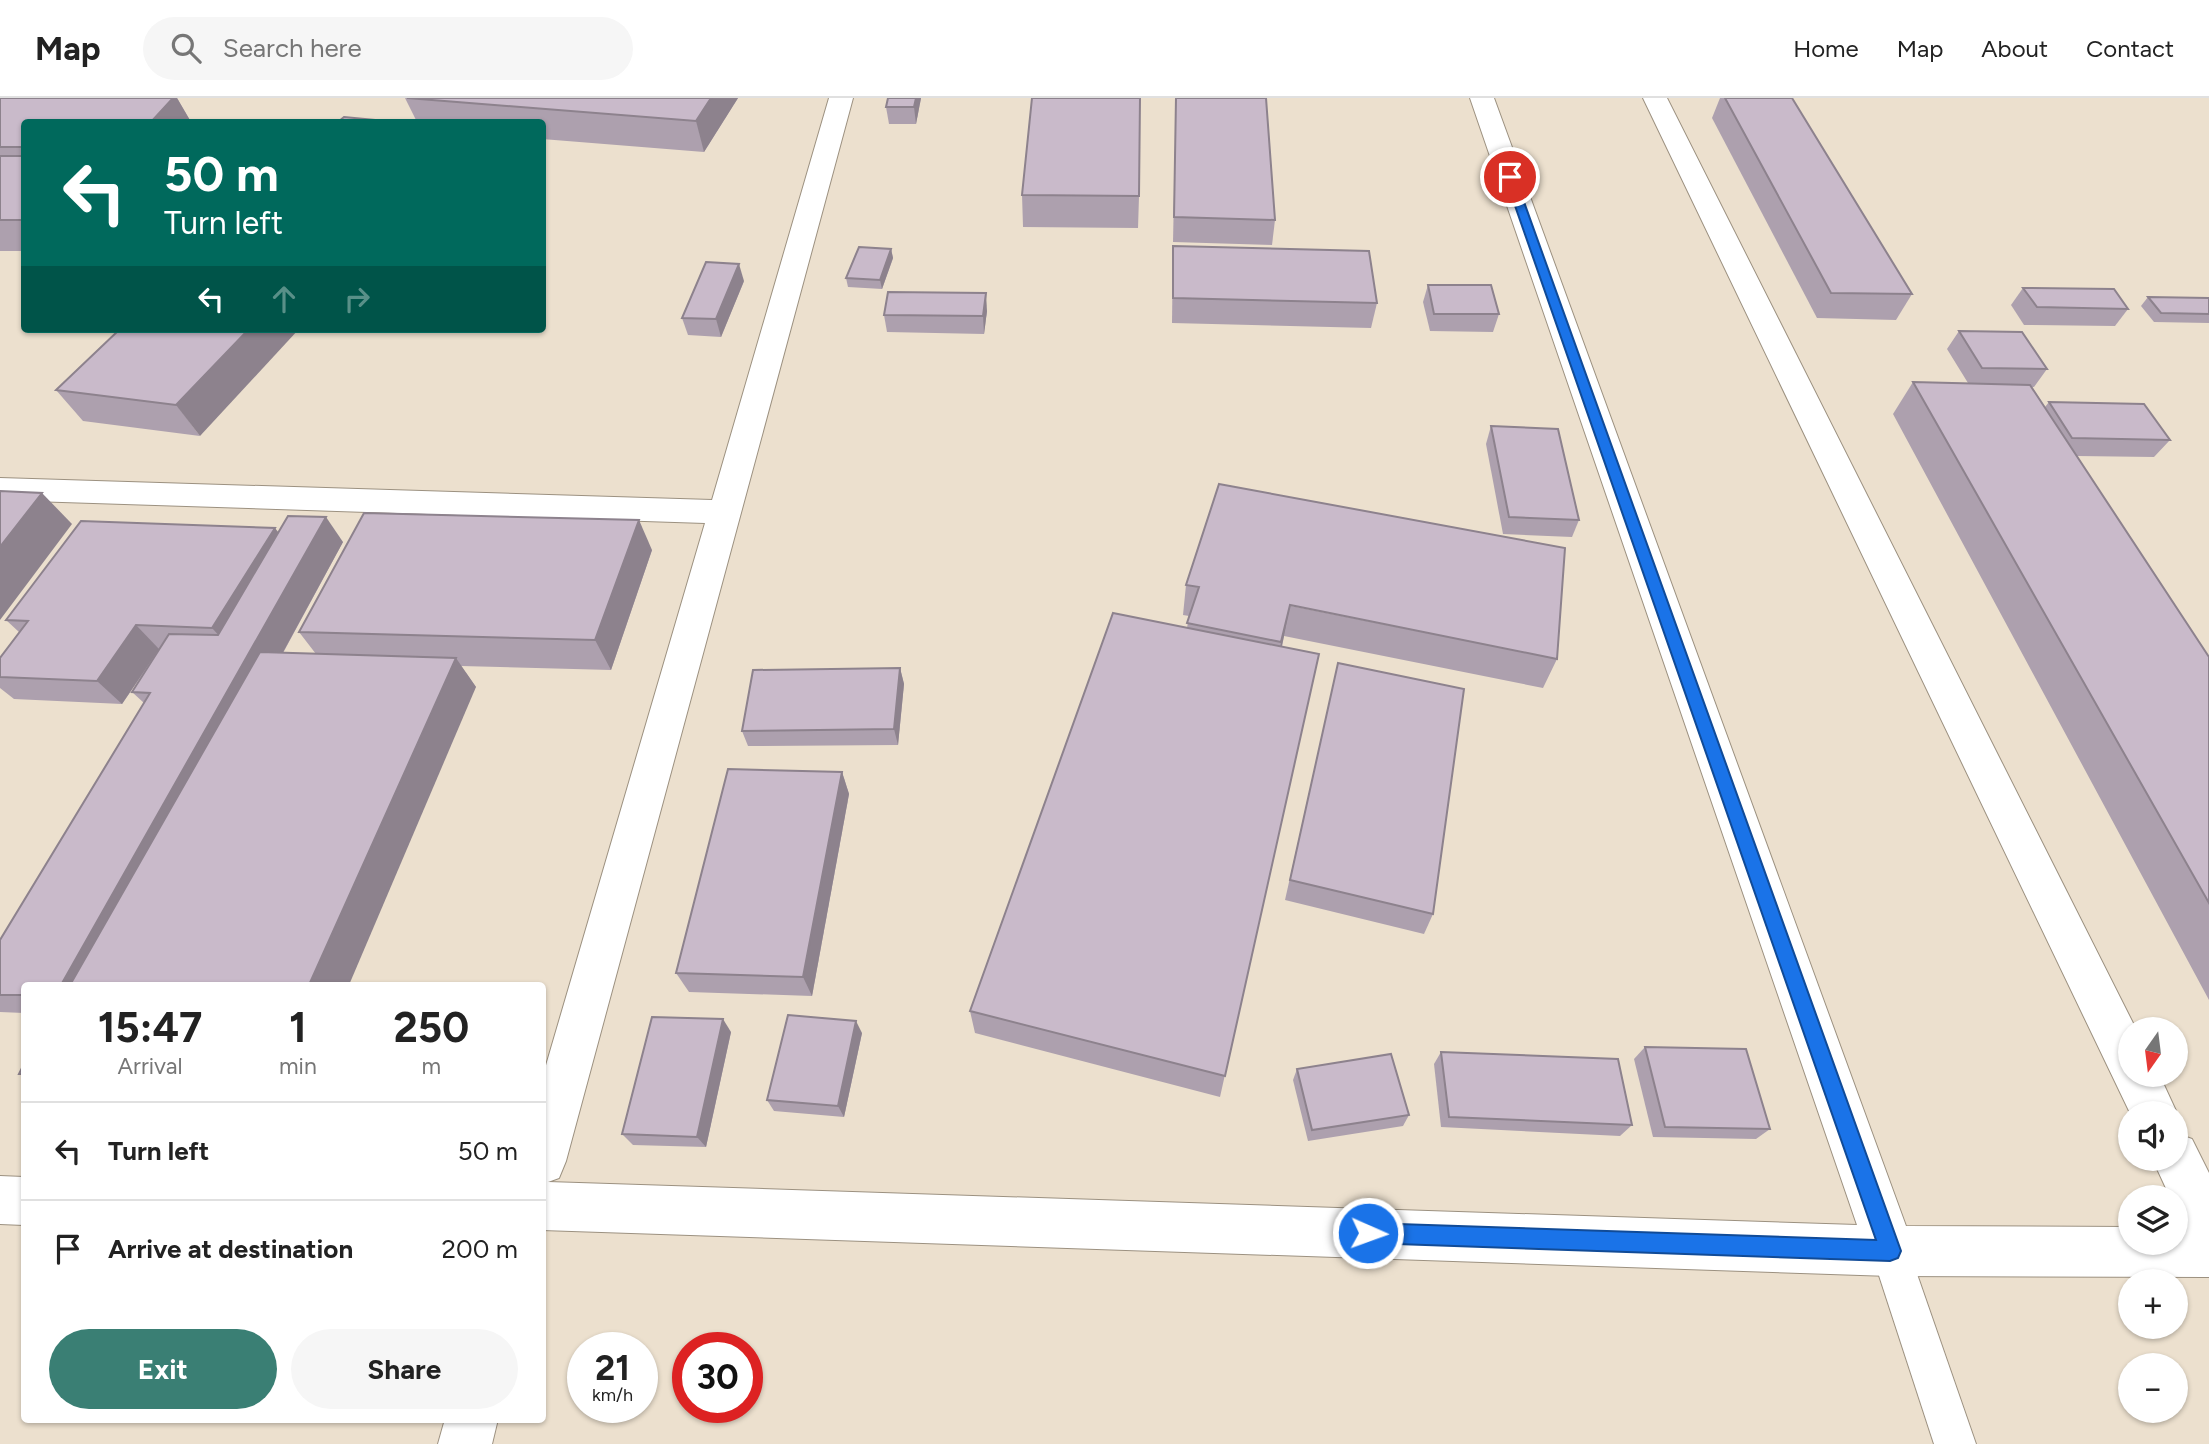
<!DOCTYPE html>
<meta charset="utf-8">
<style>
body{margin:0;font-family:Figtree,sans-serif;background:#f6f6f6;color:#222;height:100vh;display:flex;flex-direction:column;font-size:26px;white-space:nowrap}
*{box-sizing:border-box;margin:0}
p{font-size:23px;color:#767676}
.icon{flex:none;width:38px;height:38px;fill:none;stroke:currentColor;stroke-width:2;stroke-linecap:round;stroke-linejoin:round}
.map{position:relative;flex:1;overflow:hidden}
.sheet{position:absolute;left:21px;top:884px;width:525px;height:441px;display:flex;flex-direction:column;background:#fff;border-radius:7px;box-shadow:0 2px 5px #0004}
.sheet>*{flex:none}
.banner{position:absolute;left:21px;top:21px;width:525px;height:214px;border-radius:7px;box-shadow:0 2px 5px #0004;background:#00695c;color:#fff;overflow:hidden}
.needle{width:46px;rotate:194deg}
.tools{position:absolute;left:2118px;top:919px;display:grid;gap:14px}
.tools a{display:grid;place-items:center;width:70px;height:70px;border-radius:50%;background:#fff;box-shadow:0 2px 5px #0004;font-size:35px}
.speed{position:absolute;left:567px;top:1234px;display:flex;gap:14px;font-size:35px;font-weight:700;text-align:center}
.speed>*{display:grid;place-content:center;width:91px;height:91px;border-radius:50%;background:#fff;box-shadow:0 2px 5px #0004;line-height:1}
.speed small{font-size:18px;font-weight:400}
.speed .limit{border:10px solid #d22;background:#fff;color:#111}
.pin{position:absolute;display:grid;place-items:center;width:60px;height:60px;color:#fff;margin:-30px;border:4px solid #fff;border-radius:50%;box-shadow:0 2px 7px #0007}
.me{position:absolute;width:77px;margin:-38px;rotate:92deg;stroke-linejoin:round;filter:drop-shadow(0 0 5px #0008)}
.turn{display:flex;align-items:center;gap:24px;height:147px;padding:0 28px;font-size:32px}
.turn .icon{width:91px;height:91px;stroke-width:2.5}
.turn b{display:block;font-size:49px;line-height:60px}
.lanes{display:flex;align-items:center;height:66px;padding:0 28px;background:#0003;justify-content:center;gap:35px;direction:ltr}
.lanes .off{opacity:.35}
.eta{display:flex;justify-content:space-evenly;align-items:center;height:119px;text-align:center}
.eta b{font-size:42px;font-weight:700;line-height:49px}
.cta{display:flex;gap:14px;margin-top:auto;padding:14px 28px}
.cta a{flex:1;height:80px;border-radius:42px;background:#3a7f74;color:#fff;font-size:28px;font-weight:700;line-height:80px;text-align:center}
.cta a+a{background:#f6f6f6;color:#222}
ul{padding:0;list-style:none}
li{display:flex;align-items:center;gap:21px;height:98px;padding:0 28px;border-top:2px solid #e0e0e0}
li div{flex:1}
li b{display:block;font-size:26px}
li em{font-style:normal}
header{display:flex;align-items:center;gap:42px;box-sizing:border-box;height:98px;padding:0 35px;background:#fff;border-bottom:2px solid #e0e0e0}
header strong{font-size:33px}
nav{display:flex;gap:38px;margin-inline-start:auto;font-size:24px}
.search{width:490px;height:63px;background:#f6f6f6;display:flex;align-items:center;gap:18px;box-sizing:border-box;padding:0 24px;border-radius:38px;color:#767676;font-size:26px}
.map>svg:first-child{display:block}
</style>
<header>
<strong>Map</strong>
<div class="search"><svg class="icon" aria-label="search" viewBox="0 0 24 24"><circle cx="10" cy="10" r="6"/><path d="M15 15l6 6"/></svg>Search here</div>
<nav><a>Home</a><a>Map</a><a>About</a><a>Contact</a></nav>
</header>
<div class="map">
<svg width="2209" height="1346" viewBox="0 0 2209 1346">
<rect width="100%" height="100%" fill="#ece0ce"/>
<g fill="none" stroke-linecap="round" stroke-linejoin="round">
<defs>
<path id="lane" d="M1890 1134 1903 1140 1909 1153 1976 1346H1934L1871 1153 1877 1140Z"/>
<g id="street">
<path d="M829 0H853L566 1063 559 1080 548 1084 1857 1127 1470 0H1494L1906 1128 2130 1129V1144H2175V1129H2185L2175 1109V1099H2170L2152 1060H2175V1035L2192 1041 2209 1075V1179L1890 1178 542 1132V981L705 425 0 402V380L712 402Z"/>
<path d="M1643 0H1667L2136 931H2130V976H2159L2177 1015 2175 1019V1015H2130Z"/>
<path d="M0 1078 24 1079V1127L0 1126Z"/>
<path d="M445 1321H498L492 1346H438Z"/>
</g>
</defs>
<use href="#lane" stroke="#9c9180" stroke-width="2"/>
<use href="#street" stroke="#9c9180" stroke-width="2"/>
<use href="#lane" fill="#fff" fill-rule="evenodd"/>
<use href="#street" fill="#fff" fill-rule="evenodd"/>
</g>
<g fill="#ada0ae">
<path d="M0 0H177L191 24H24V153H0Z"/>
<path d="M405 0H738L704 54 542 41V24H417Z"/>
<path d="M888 0H921L916 26H889L886 9Z"/>
<path d="M1176 0 1275 122 1272 147 1173 144Z"/>
<path d="M1720 0H1792L1912 196 1896 222 1817 220 1712 20Z"/>
<path d="M1022 97 1139 98 1138 130 1023 129Z"/>
<path d="M1173 148 1377 205 1371 230 1172 225Z"/>
<path d="M891 151 893 160 882 191 848 189 846 180Z"/>
<path d="M744 183 721 239 688 237 682 220Z"/>
<path d="M1428 187 1499 216 1493 234 1430 233 1423 204Z"/>
<path d="M2023 190 2128 211 2115 228 2024 227 2011 207Z"/>
<path d="M2148 199 2209 200V225L2154 224 2141 208Z"/>
<path d="M987 213 984 236 887 234 884 217Z"/>
<path d="M120 231 200 338 83 323 56 292Z"/>
<path d="M1959 233 2047 271 2034 289H2032L2045 309 2049 304 2170 342 2154 359 2077 358 2209 559V902L1893 316 1913 284 1968 285 1947 251Z"/>
<path d="M1491 328 1579 422 1572 439 1503 436 1486 346Z"/>
<path d="M279 434 343 444 283 555 316 556 299 534 652 452 611 572 461 568 476 589 24 887V915L0 914V842L144 605 132 594 160 551 122 606 14 601 0 590V560L19 534 6 522Z"/>
<path d="M1186 487 1557 561 1543 590 1284 538 1282 549 1319 556 1220 999 975 935 970 913 1187 530 1189 518 1183 517Z"/>
<path d="M1338 565 1433 816 1424 836 1285 802Z"/>
<path d="M900 570 904 586 898 647 748 648 742 633Z"/>
<path d="M842 674 849 696 812 898 689 894 676 875Z"/>
<path d="M731 934 706 1049 633 1047 622 1036Z"/>
<path d="M862 935 844 1019 774 1013 767 1002Z"/>
<path d="M1645 949 1770 1031 1756 1041 1653 1039 1634 961Z"/>
<path d="M1441 954 1632 1027 1620 1038 1441 1029 1434 966Z"/>
<path d="M1297 971 1409 1017 1403 1028 1308 1043 1293 982Z"/>
</g>
<g fill="#8d828d">
<path d="M173 0H177L191 24H151Z"/>
<path d="M711 0H738L704 54 696 23Z"/>
<path d="M916 0H921L916 26 914 9Z"/>
<path d="M891 151 893 160 882 191 880 182Z"/>
<path d="M739 166 744 183 721 239 716 221Z"/>
<path d="M986 195 987 213 984 236 983 218Z"/>
<path d="M249 231H299L200 338 176 307Z"/>
<path d="M42 395 72 426 0 522V449Z"/>
<path d="M326 419 343 444 102 887H61Z"/>
<path d="M639 422 652 452 611 572 595 542Z"/>
<path d="M275 430 294 454 233 553 212 530Z"/>
<path d="M1290 507 1284 538 1276 574 1281 544Z"/>
<path d="M136 527 159 551 122 606 97 583Z"/>
<path d="M456 560 476 589 349 887H309Z"/>
<path d="M900 570 904 586 898 647 894 631Z"/>
<path d="M842 674 849 696 812 898 803 879Z"/>
<path d="M723 921 731 934 706 1049 697 1039Z"/>
<path d="M856 923 862 935 844 1019 838 1008Z"/>
</g>
<g fill="#c9baca" stroke="#8d828d" stroke-width="2">
<path d="M0 0H173L151 24H24V49H0Z"/>
<path d="M407 0H711L696 23Z"/>
<path d="M888 0H916L914 9H886Z"/>
<path d="M1032 0H1140L1139 98 1022 97Z"/>
<path d="M1176 0H1266L1275 122 1174 119Z"/>
<path d="M1725 0H1792L1912 196 1831 195Z"/>
<path d="M344 19 396 24H338Z"/>
<rect x="0" y="58" width="24" height="64"/>
<path d="M1173 148 1369 153 1377 205 1173 200Z"/>
<path d="M859 149 891 151 880 182 846 180Z"/>
<path d="M706 164 739 166 716 221 682 220Z"/>
<path d="M1428 187H1491L1499 216H1434Z"/>
<path d="M2023 190 2114 191 2128 211 2037 209Z"/>
<path d="M888 194 986 195 983 218 884 217Z"/>
<path d="M2148 199 2209 200V216L2161 215Z"/>
<path d="M120 231H249L176 307 56 292Z"/>
<path d="M1959 233 2022 234 2047 271 1982 270Z"/>
<path d="M1913 284 2030 287 2209 559V805Z"/>
<path d="M2049 304 2144 306 2170 342 2072 340Z"/>
<path d="M1491 328 1558 331 1579 422 1509 419Z"/>
<path d="M1219 386 1565 450 1557 561 1290 507 1281 544 1187 525 1199 489 1186 487Z"/>
<path d="M0 393 42 395 0 449Z"/>
<path d="M364 415 639 422 595 542 299 534Z"/>
<path d="M288 418 326 419 61 887H24V897H0V842L150 595 132 594 169 536 218 537Z"/>
<path d="M81 423 275 430 212 530 136 527 97 583 0 579V560L28 523 6 522Z"/>
<path d="M1113 515 1319 556 1225 978 970 913Z"/>
<path d="M260 554 456 560 309 887H70Z"/>
<path d="M1338 565 1464 591 1433 816 1290 782Z"/>
<path d="M900 570 894 631 742 633 753 572Z"/>
<path d="M728 671 842 674 803 879 676 875Z"/>
<path d="M788 917 856 923 838 1008 767 1002Z"/>
<path d="M652 919 723 921 697 1039 622 1036Z"/>
<path d="M1645 949 1746 951 1770 1031 1665 1029Z"/>
<path d="M1441 954 1618 961 1632 1027 1449 1019Z"/>
<path d="M1391 956 1409 1017 1312 1032 1297 971Z"/>
<path d="M24 966V976H19Z"/>
</g>
<path fill="#1a73e8" stroke="#114b97" stroke-width="2" d="M1510 75 1515 79 1901 1153 1898 1160 1890 1163 1368 1145 1361 1142 1358 1135 1361 1128 1368 1125 1876 1142 1505 79Z"/>
</svg>
<div class="tools">
<a><svg class="needle" viewBox="-14 -14 28 28"><path d="M0-13l5 13h-10z" fill="#e53935"/><path d="M0 13l5-13h-10z" fill="#767676"/></svg></a>
<a><svg class="icon" aria-label="sound" viewBox="0 0 24 24"><path d="M4 9h4l5-4v14l-5-4H4zM17 9q2 3 0 6"/></svg></a>
<a><svg class="icon" aria-label="layers" viewBox="0 0 24 24"><path d="M12 4l9 5-9 5-9-5zM3 14l9 5 9-5"/></svg></a>
<a>+</a>
<a>−</a>
</div>
<div class="speed"><div>21<small>km/h</small></div><div class="limit">30</div></div>
<div class="pin" style="left:1510px;top:79px;background:#d93025"><svg class="icon" aria-label="arrive" viewBox="0 0 24 24"><path d="M6 21V4h12l-3 4 3 4H6"/></svg></div>
<svg class="me" style="left:1368px;top:1135px" viewBox="-20 -20 40 40"><circle r="17" fill="#1a73e8" stroke="#fff" stroke-width="3"/><path d="M0-11L8 9 0 5-8 9z" fill="#fff"/></svg>
<div class="banner">
<div class="turn"><svg class="icon" aria-label="left" viewBox="0 0 24 24"><path d="M17 20v-9H6M10 6l-5 5 5 5"/></svg><div><b>50 m</b>Turn left</div></div>
<div class="lanes"><svg class="icon" aria-label="left" viewBox="0 0 24 24"><path d="M17 20v-9H6M10 6l-5 5 5 5"/></svg><svg class="icon off" aria-label="ahead" viewBox="0 0 24 24"><path d="M12 20V5M6 11l6-6 6 6"/></svg><svg class="icon off" aria-label="right" viewBox="0 0 24 24"><path d="M7 20v-9h11M14 6l5 5-5 5"/></svg></div>
</div>
<section class="sheet">
<div class="eta">
<div><b>15:47</b><p>Arrival</p></div>
<div><b>1</b><p>min</p></div>
<div><b>250</b><p>m</p></div>
</div>
<ul>
<li><svg class="icon" aria-label="left" viewBox="0 0 24 24"><path d="M17 20v-9H6M10 6l-5 5 5 5"/></svg><div><b>Turn left</b></div><em>50 m</em></li>
<li><svg class="icon" aria-label="arrive" viewBox="0 0 24 24"><path d="M6 21V4h12l-3 4 3 4H6"/></svg><div><b>Arrive at destination</b></div><em>200 m</em></li>
</ul>
<div class="cta"><a>Exit</a><a>Share</a></div>
</section>
</div>
